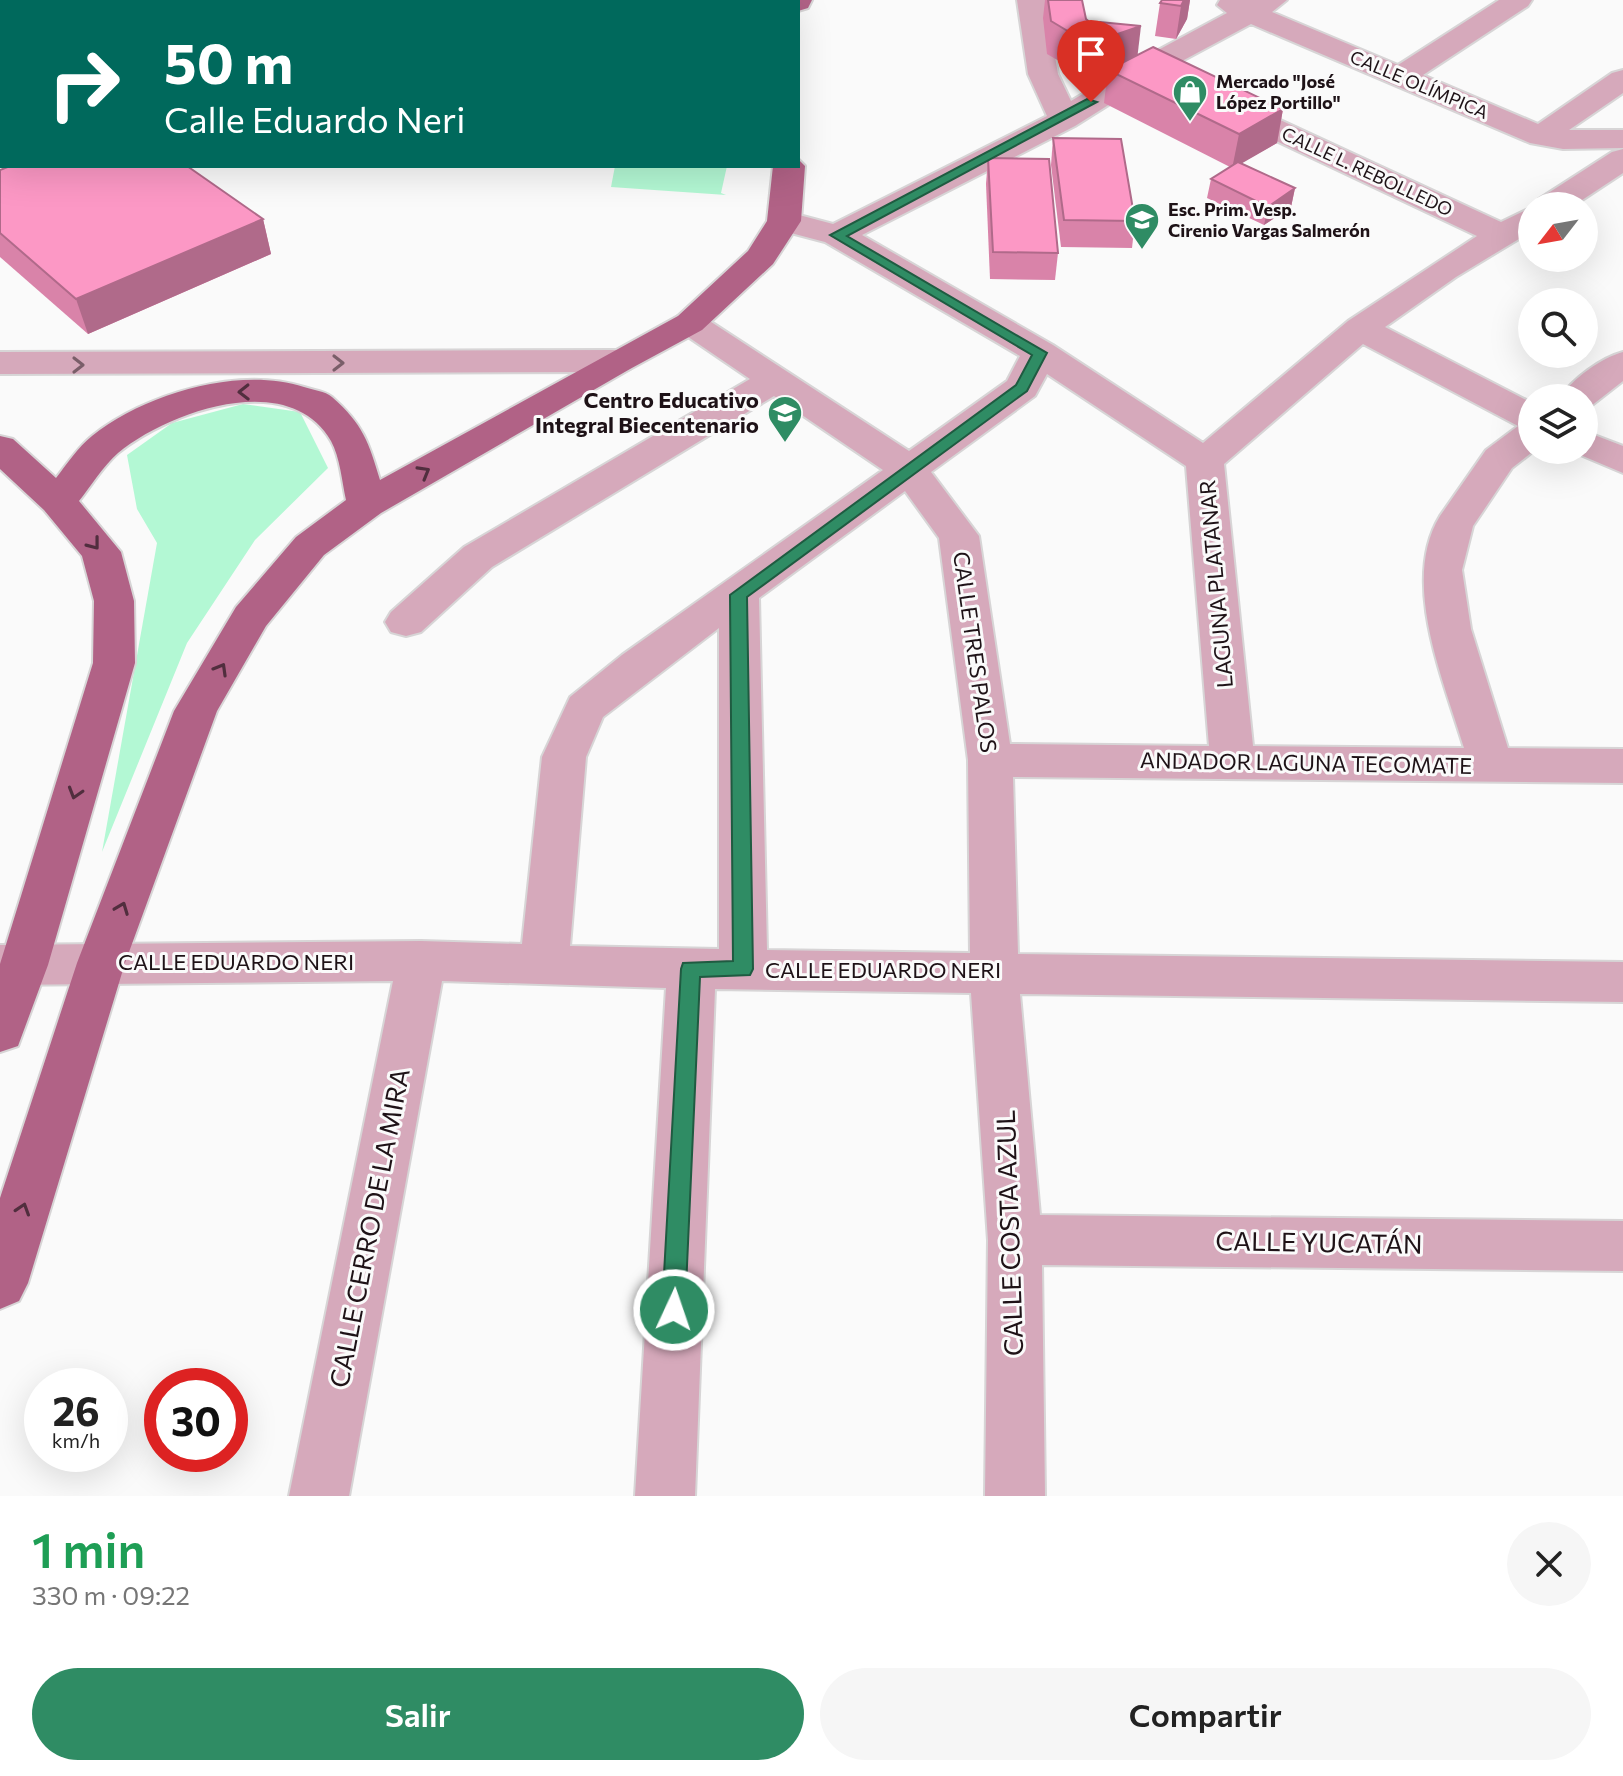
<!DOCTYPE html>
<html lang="es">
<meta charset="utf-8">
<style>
body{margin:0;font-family:Commissioner,sans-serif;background:#f6f6f6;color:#222;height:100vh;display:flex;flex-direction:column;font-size:30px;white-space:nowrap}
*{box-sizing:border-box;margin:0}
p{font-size:26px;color:#767676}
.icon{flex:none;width:44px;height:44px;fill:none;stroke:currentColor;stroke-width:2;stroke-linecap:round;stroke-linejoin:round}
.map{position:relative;height:1496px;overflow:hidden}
.panel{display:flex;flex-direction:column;background:#fff;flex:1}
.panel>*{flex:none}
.top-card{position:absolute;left:0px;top:0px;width:800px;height:168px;box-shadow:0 8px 32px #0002;background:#00695c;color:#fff;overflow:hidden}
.needle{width:52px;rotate:239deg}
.fabs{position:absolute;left:1518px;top:192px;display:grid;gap:16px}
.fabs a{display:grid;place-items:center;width:80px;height:80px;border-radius:50%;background:#fff;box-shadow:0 8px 32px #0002;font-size:40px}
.speed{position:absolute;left:24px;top:1368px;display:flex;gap:16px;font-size:40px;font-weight:700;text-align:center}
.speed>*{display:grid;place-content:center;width:104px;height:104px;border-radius:50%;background:#fff;box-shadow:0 8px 32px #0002;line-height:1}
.speed small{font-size:20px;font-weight:400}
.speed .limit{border:12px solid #d22;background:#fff;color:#111}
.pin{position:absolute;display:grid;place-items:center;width:68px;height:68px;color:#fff;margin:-82px -34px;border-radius:50% 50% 50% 0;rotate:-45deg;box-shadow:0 0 8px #0007}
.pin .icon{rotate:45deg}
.me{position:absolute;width:88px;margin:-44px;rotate:3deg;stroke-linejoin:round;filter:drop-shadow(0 0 6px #0008)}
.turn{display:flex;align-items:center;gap:28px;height:168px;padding:0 32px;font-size:36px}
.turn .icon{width:104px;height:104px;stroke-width:2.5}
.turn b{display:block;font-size:56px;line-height:68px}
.round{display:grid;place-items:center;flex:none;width:84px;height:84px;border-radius:42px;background:#f6f6f6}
.summary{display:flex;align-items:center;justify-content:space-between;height:136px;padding:0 32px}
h1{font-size:48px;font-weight:600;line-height:60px;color:#1e9e55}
.action{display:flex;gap:16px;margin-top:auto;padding:16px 32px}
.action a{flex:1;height:92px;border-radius:48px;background:#2f8c64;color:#fff;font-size:32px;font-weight:600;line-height:92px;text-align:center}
.action a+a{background:#f6f6f6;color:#222}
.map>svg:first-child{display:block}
</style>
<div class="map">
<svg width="1623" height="1496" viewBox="0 0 1623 1496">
<rect width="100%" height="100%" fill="#fafafa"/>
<g fill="#b3f8d4">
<path d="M615 166H727L721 193 726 195 611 187Z"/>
<path d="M243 404 300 412 328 468 255 540 187 643 102 852 157 543 137 509 127 455 172 423Z"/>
</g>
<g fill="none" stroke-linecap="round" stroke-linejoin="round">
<defs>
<g id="minor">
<path d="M0 0H14L16 2H2L0 12Z"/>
<path d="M1017 0H1045L1058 74 1071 101 1134 63 1227 13 1217 5 1220 0H1287L1272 12 1398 65 1499 0H1532L1528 6 1423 75 1538 124 1612 73 1623 70V93L1569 130H1623V148L1563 149 1530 143 1251 24 1156 75 1075 126 862 235 1053 345 1203 443 1348 321 1477 236 1213 111 1209 105 1213 99 1224 96 1235 99 1501 222 1532 207V231L1456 277 1385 327 1532 403V450H1535L1512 468 1473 526 1462 570 1471 629 1508 748 1623 749V783L1013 777 1018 954 1623 962V1002L1020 994 1040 1215 1623 1221V1271L1042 1265 1045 1496H985L988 1240 971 993 715 989 695 1496H635L666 988 442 981 349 1496H289L393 981 0 985V945L421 941 522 944 542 757 570 697 622 655 883 470 774 396 492 567 421 632 406 636 391 632 385 622 391 612 464 547 750 379 678 330 672 323 678 316 690 312 702 316 909 451 1007 381 1020 356 825 242 772 228 767 221 772 214 784 211 833 224 1047 116 1028 74ZM1363 344 1518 426 1486 450 1440 516C1400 581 1444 681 1464 748L1253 746 1224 464ZM1047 374 1186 466 1209 746 1010 744 979 536 931 472 1035 396ZM905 491 939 538 968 760 970 953 767 950 759 598ZM719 628V949L570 946 586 757 603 717Z"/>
<path d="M1623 149V173L1573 206H1535L1539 199 1612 152Z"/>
<path d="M617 350 630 353 635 361 630 369 617 372 0 374V352Z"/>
<path d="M1623 352V381L1591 406 1584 408V398H1560C1572 379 1601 358 1623 352Z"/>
<path d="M1584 431 1623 446V473L1571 451 1584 450Z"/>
</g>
<g id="major">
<path d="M784 0H812L808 8 798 11V2Z"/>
<path d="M0 89H2L0 110Z"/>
<path d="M798 159 805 166 801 221 773 264 702 330 630 369 381 513 324 555 266 626 217 711 125 963 28 1283 19 1301 0 1309V1198L77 963 174 711 236 607 296 537 346 500C342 482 340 457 331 441 289 368 168 412 118 453 103 466 91 486 79 501L121 552 134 601 135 663 48 965 18 1046 0 1052V964L93 663 94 601 82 556 44 510 0 469V436L13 439 56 478C67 464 78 447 92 436 145 394 238 366 304 387 313 390 325 391 332 397 363 424 369 443 380 480L678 316 748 251 767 221 773 166H798Z"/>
</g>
</defs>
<use href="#minor" stroke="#d7d5d6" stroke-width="4"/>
<use href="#major" stroke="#d7d5d6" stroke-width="4"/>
<use href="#minor" fill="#d6a9bb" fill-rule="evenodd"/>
<use href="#major" fill="#b16286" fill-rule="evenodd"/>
</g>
<g fill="#d983a9">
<path d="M1045 0H1082L1086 19 1094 26 1138 54 1283 109 1277 143 1241 163 1295 188 1291 207 1264 225 1207 198 1211 179 1230 167 1104 103 1108 70 1110 69 1099 73 1073 69 1047 54 1043 18Z"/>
<path d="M1162 0H1190L1187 19 1176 39 1155 36 1160 3Z"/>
<path d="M1053 138 1135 221 1132 248 1061 247 1051 165Z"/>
<path d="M988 158 1058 253 1055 280 990 279 986 184Z"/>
<path d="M0 170 263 219 271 254 88 334 0 257Z"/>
</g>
<g fill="#b06a8a">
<path d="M1184 0H1190L1187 19 1176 39 1181 6Z"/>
<path d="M1141 26 1137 60 1099 73 1103 39Z"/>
<path d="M1283 109 1277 143 1232 169 1239 134Z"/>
<path d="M1295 188 1291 207 1264 225 1268 207Z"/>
<path d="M263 219 271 254 88 334 76 299Z"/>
</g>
<g fill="#fc98c5" stroke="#b06a8a" stroke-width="2">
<path d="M1048 0H1082L1086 19 1094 26 1100 22 1141 26 1103 39 1076 36 1051 21Z"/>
<path d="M1162 0H1184L1181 6 1160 3Z"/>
<path d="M1153 47 1283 109 1239 134 1108 70Z"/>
<path d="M1053 138 1121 139 1135 221 1064 220Z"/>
<path d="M988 158 1049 159 1058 253 993 252Z"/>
<path d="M1238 162 1295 188 1268 207 1211 179Z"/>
<path d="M10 166H187L263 219 76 299 0 233V170Z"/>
</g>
<defs><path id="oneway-chevron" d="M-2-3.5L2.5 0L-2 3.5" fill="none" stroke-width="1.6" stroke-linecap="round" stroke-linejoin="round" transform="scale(2)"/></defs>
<g stroke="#7a5e69">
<use href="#oneway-chevron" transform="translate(338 363)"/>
<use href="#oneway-chevron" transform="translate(78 365)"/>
</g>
<g stroke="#512e3e">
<use href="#oneway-chevron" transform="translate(244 392) rotate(179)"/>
<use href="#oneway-chevron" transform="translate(424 472) rotate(-30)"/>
<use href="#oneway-chevron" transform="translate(94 544) rotate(52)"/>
<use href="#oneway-chevron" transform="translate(221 669) rotate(-60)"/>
<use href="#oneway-chevron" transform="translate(75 793) rotate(107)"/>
<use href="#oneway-chevron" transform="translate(122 908) rotate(-69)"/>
<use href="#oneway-chevron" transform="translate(23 1209) rotate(-72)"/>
</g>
<path fill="#2f8c64" stroke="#1f5b41" stroke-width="2" d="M1087 99 1097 102 847 236 1047 353 1027 391 747 597 753 969 750 975 700 977 685 1310 682 1317 674 1321 666 1317 662 1310 681 969 683 963 733 961 730 595 1016 385 1032 355 830 235Z"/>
<defs>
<symbol id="shop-pin" viewBox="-11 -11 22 30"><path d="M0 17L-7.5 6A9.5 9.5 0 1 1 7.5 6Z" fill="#2f8c64" stroke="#fafafa"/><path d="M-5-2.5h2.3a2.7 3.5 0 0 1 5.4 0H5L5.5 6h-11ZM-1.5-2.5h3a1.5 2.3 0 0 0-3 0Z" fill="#fff"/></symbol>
<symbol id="school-pin" viewBox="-11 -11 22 30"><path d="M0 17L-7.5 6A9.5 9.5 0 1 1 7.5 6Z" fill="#2f8c64" stroke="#fafafa"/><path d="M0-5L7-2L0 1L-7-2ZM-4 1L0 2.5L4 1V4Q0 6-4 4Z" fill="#fff"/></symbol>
</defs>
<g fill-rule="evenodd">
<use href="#shop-pin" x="1170" y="72" width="40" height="54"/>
<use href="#school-pin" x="1122" y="200" width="40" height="54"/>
<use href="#school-pin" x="765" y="393" width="40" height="54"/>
</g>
<g text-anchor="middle" stroke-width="6" stroke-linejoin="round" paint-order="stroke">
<g font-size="18" font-weight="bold" fill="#1e1217" stroke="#fafafa" text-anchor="start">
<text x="1216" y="88">Mercado "José<tspan x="1216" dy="21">López Portillo"</tspan></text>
<text x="1168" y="216">Esc. Prim. Vesp.<tspan x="1168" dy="21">Cirenio Vargas Salmerón</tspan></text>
</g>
<g font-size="18" fill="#1e1217" stroke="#fafafa">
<text transform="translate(1419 85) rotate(23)" y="6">CALLE OLÍMPICA</text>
<text transform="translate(1367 172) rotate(25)" y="6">CALLE L. REBOLLEDO</text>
</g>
<g font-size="22" font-weight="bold" fill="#1e1217" stroke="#fafafa" text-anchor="end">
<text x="759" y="408">Centro Educativo<tspan x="759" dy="25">Integral Biecentenario</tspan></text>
</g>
<g font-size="22" fill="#1e1217" stroke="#fafafa">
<text transform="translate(1216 584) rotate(-95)" y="8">LAGUNA PLATANAR</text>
<text transform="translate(975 652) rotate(82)" y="8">CALLE TRES PALOS</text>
<text transform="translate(1306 763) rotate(1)" y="8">ANDADOR LAGUNA TECOMATE</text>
<text x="236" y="970">CALLE EDUARDO NERI</text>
<text x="883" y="978">CALLE EDUARDO NERI</text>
</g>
<g font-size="26" fill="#1e1217" stroke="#fafafa">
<text transform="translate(370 1228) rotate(-79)" y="9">CALLE CERRO DE LA MIRA</text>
<text transform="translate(1010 1233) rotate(-92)" y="9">CALLE COSTA AZUL</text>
<text transform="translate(1319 1243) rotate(1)" y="9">CALLE YUCATÁN</text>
</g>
</g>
</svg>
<div class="fabs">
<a><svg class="needle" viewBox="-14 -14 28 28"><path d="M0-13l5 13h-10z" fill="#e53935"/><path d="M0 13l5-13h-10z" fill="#767676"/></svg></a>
<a><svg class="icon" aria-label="search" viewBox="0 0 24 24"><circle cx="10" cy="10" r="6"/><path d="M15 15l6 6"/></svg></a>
<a><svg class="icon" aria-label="layers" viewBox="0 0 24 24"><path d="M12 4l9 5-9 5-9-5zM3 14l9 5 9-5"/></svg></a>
</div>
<div class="speed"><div>26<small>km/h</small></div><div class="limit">30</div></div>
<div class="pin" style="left:1091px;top:102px;background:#d93025"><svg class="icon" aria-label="arrive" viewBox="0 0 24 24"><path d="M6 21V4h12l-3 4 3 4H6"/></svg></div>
<svg class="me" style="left:674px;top:1310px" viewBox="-20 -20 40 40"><circle r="17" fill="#2f8c64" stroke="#fff" stroke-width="3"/><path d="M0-11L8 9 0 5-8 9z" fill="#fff"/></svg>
<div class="top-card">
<div class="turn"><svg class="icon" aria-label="right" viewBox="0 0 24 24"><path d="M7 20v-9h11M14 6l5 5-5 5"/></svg><div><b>50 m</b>Calle Eduardo Neri</div></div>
</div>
</div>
<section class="panel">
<div class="summary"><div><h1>1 min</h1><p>330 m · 09:22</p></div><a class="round"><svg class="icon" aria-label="close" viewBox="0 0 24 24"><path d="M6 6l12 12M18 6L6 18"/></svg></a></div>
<div class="action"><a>Salir</a><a>Compartir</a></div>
</section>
